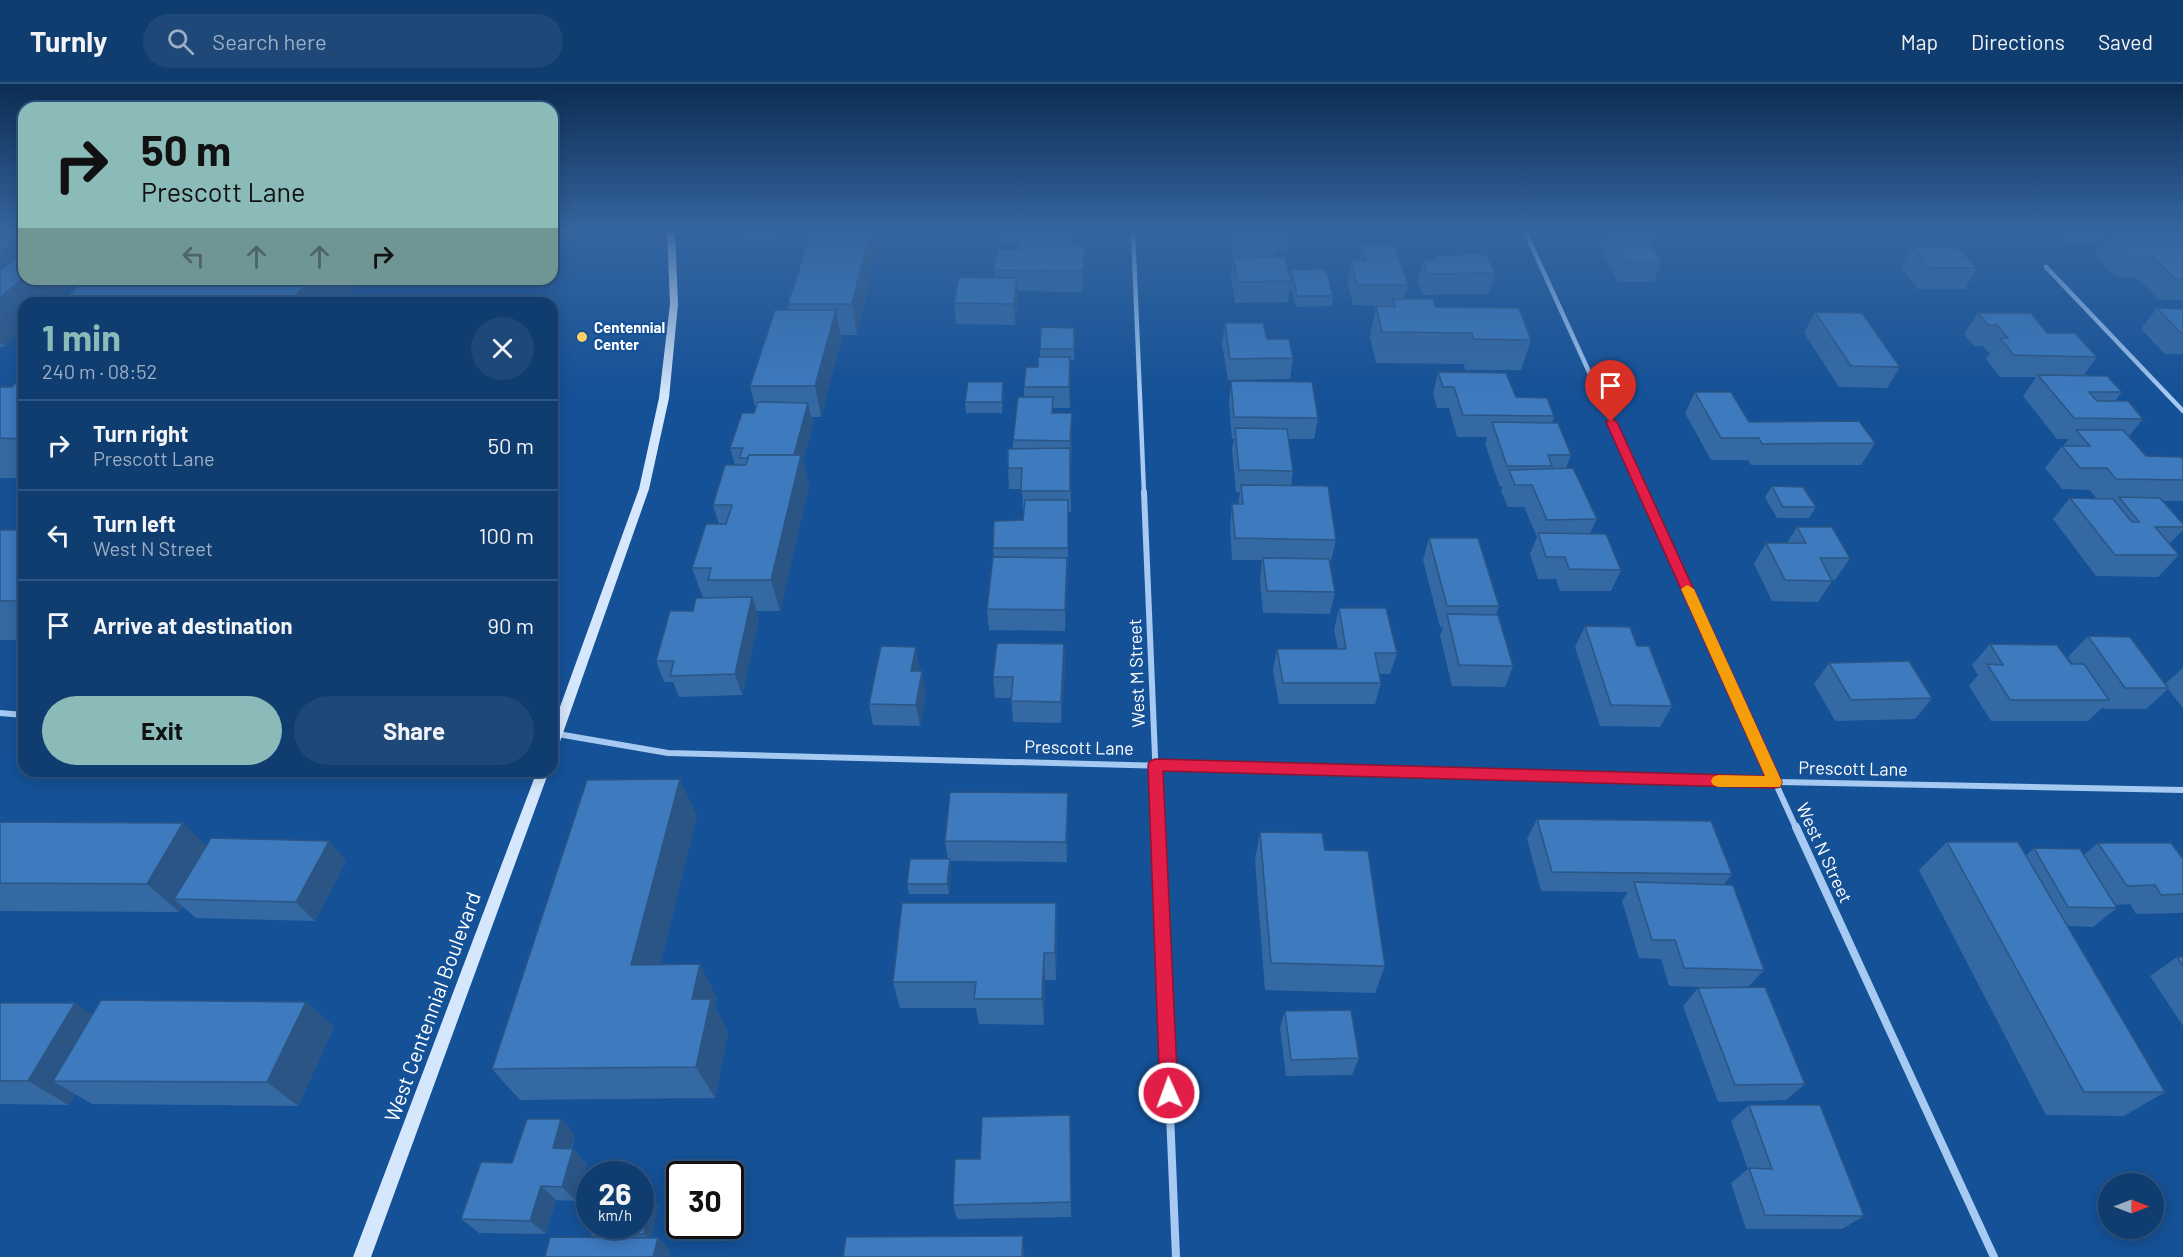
<!DOCTYPE html>
<meta charset="utf-8">
<style>
body{margin:0;font-family:Barlow,sans-serif;background:#1e4878;color:#f1f3f6;height:100vh;display:flex;flex-direction:column;font-size:22px;white-space:nowrap}
*{box-sizing:border-box;margin:0}
p{font-size:20px;color:#9caec3}
.icon{flex:none;width:33px;height:33px;fill:none;stroke:currentColor;stroke-width:2;stroke-linecap:round;stroke-linejoin:round}
.map{position:relative;flex:1;overflow:hidden}
.drawer{position:absolute;left:18px;top:213px;width:540px;height:480px;display:flex;flex-direction:column;background:#103d70;border-radius:18px;box-shadow:0 3px 15px #0003,0 0 0 2px #305683}
.drawer>*{flex:none}
.top-card{position:absolute;left:18px;top:18px;width:540px;height:183px;border-radius:18px;box-shadow:0 3px 15px #0003,0 0 0 2px #305683;background:#8bbbb9;color:#111;overflow:hidden}
.needle{width:39px;rotate:90deg}
.controls{position:absolute;left:2098px;top:1089px;display:grid;gap:12px}
.controls a{display:grid;place-items:center;width:66px;height:66px;border-radius:50%;background:#103d70;box-shadow:0 3px 15px #0003,0 0 0 2px #305683;font-size:30px}
.speed{position:absolute;left:576px;top:1077px;display:flex;gap:12px;font-size:30px;font-weight:700;text-align:center}
.speed>*{display:grid;place-content:center;width:78px;height:78px;border-radius:50%;background:#103d70;box-shadow:0 3px 15px #0003,0 0 0 2px #305683;line-height:1}
.speed small{font-size:15px;font-weight:400}
.speed .limit{border:3px solid #111;border-radius:9px;background:#fff;color:#111}
.pin{position:absolute;display:grid;place-items:center;width:51px;height:51px;color:#fff;margin:-62px -26px;border-radius:50% 50% 50% 0;rotate:-45deg;box-shadow:0 0 6px #0007}
.pin .icon{rotate:45deg}
.me{position:absolute;width:66px;margin:-33px;rotate:358deg;stroke-linejoin:round;filter:drop-shadow(0 0 4px #0008)}
.turn{display:flex;align-items:center;gap:21px;height:126px;padding:0 24px;font-size:27px}
.turn .icon{width:78px;height:78px;stroke-width:2.5}
.turn b{display:block;font-size:42px;line-height:51px}
.lanes{display:flex;align-items:center;height:57px;padding:0 24px;background:#0003;justify-content:center;gap:30px;direction:ltr}
.lanes .off{opacity:.35}
.round{display:grid;place-items:center;flex:none;width:63px;height:63px;border-radius:32px;background:#1e4878}
.headline{display:flex;align-items:center;justify-content:space-between;height:102px;padding:0 24px}
h1{font-size:36px;font-weight:700;line-height:45px;color:#8bbbb9}
.button{display:flex;gap:12px;margin-top:auto;padding:12px 24px}
.button a{flex:1;height:69px;border-radius:36px;background:#8bbbb9;color:#111;font-size:24px;font-weight:700;line-height:69px;text-align:center}
.button a+a{background:#1e4878;color:#f1f3f6}
ul{padding:0;list-style:none}
li{display:flex;align-items:center;gap:18px;height:90px;padding:0 24px;border-top:2px solid #305683}
li div{flex:1}
li b{display:block;font-size:22px}
li em{font-style:normal}
header{display:flex;align-items:center;gap:36px;box-sizing:border-box;height:84px;padding:0 30px;background:#103d70;border-bottom:2px solid #305683}
header strong{font-size:28px}
nav{display:flex;gap:33px;margin-inline-start:auto;font-size:21px}
.search{width:420px;height:54px;background:#1e4878;display:flex;align-items:center;gap:15px;box-sizing:border-box;padding:0 21px;border-radius:33px;color:#9caec3;font-size:22px}
.map>svg:first-child{display:block}
</style>
<header>
<strong>Turnly</strong>
<div class="search"><svg class="icon" aria-label="search" viewBox="0 0 24 24"><circle cx="10" cy="10" r="6"/><path d="M15 15l6 6"/></svg>Search here</div>
<nav><a>Map</a><a>Directions</a><a>Saved</a></nav>
</header>
<div class="map">
<svg width="2183" height="1173" viewBox="0 0 2183 1173">
<rect width="100%" height="100%" fill="#155196"/>
<g fill="none" stroke-linecap="round" stroke-linejoin="round">
<g stroke="#a6caf2" stroke-width="4.5">
<path d="M1133 147 1144 409"/>
<path d="M1525 147 1644 409"/>
<path d="M2046 183 2183 327"/>
</g>
<g stroke="#a6caf2" stroke-width="6">
<path d="M1144 408 1158 744"/>
<path d="M1643 408 1796 744"/>
<path d="M0 629 24 631"/>
<path d="M552 649 668 669 1775 698 2183 706"/>
</g>
<g stroke="#a6caf2" stroke-width="8">
<path d="M1158 743 1176 1173"/>
<path d="M1796 743 1994 1173"/>
</g>
<g fill="#d5e7fc" fill-rule="evenodd">
<path d="M667 147H675L678 220 669 314 649 405 558 663 556 667 552 668V645L639 405 659 314 670 220Z"/>
<path d="M537 687H549L371 1173H353Z"/>
</g>
</g>
<g fill="#3469a3">
<path d="M0 147 24 195H76L51 219H24V244L4 263H0Z"/>
<path d="M742 147H783L781 157H744Z"/>
<path d="M999 147H1077L1076 161 1085 182 1083 208 1018 207V215L1015 241 956 240 954 219 995 194 994 186 1020 165 1021 161H1013V153L1012 160H999Z"/>
<path d="M1231 147H1292L1289 168H1276L1275 173 1290 192 1291 186 1333 212 1332 222 1296 223 1290 201 1288 218 1235 219 1231 194 1233 174 1260 173H1233L1231 156Z"/>
<path d="M1424 147H1453L1452 152H1426Z"/>
<path d="M1599 147H1657L1654 156H1649L1662 178 1654 198H1618L1599 161 1602 152Z"/>
<path d="M2051 147H2108L2098 161 2064 160Z"/>
<path d="M2108 151 2183 152V216H2159L2136 193H2115L2094 171Z"/>
<path d="M880 152 857 251H840L841 256 821 333H812L813 340 803 378 809 402 780 527H756L759 534 742 611 679 613 673 598H664L656 577 703 514 692 484 719 440 713 421 735 381 730 364 754 329 756 326 750 302 789 226 788 220Z"/>
<path d="M1361 161 1408 201 1404 215 1436 223 1531 256 1521 286H1465L1464 280 1376 279 1370 253 1376 222 1391 223 1392 222 1353 221 1347 196 1351 176H1359Z"/>
<path d="M1912 163 1977 184 1965 205H1918L1901 184Z"/>
<path d="M1434 171 1495 189 1489 210 1423 211 1418 197 1423 176H1433Z"/>
<path d="M2157 224 2183 225V270H2165L2141 245Z"/>
<path d="M1815 228 1900 283 1887 304 1839 303 1804 249Z"/>
<path d="M1978 229 2047 249 2097 273 2083 292 2122 308 2115 317 2143 335 2129 352 2146 372 2183 375V417H2163L2183 440V446L2169 460 2179 471 2158 493 2096 492 2053 435 2070 414H2096L2090 406 2062 405 2045 384 2062 362H2063L2069 355H2057L2023 312 2036 293H2000L1986 275 1990 270 1983 262H1974L1964 250Z"/>
<path d="M1225 239 1267 255 1293 274 1290 295 1228 296 1222 260Z"/>
<path d="M1075 255 1074 276H1070V324H1053V329L1072 351 1071 379H1070L1071 428H1068V485H1067L1065 547 989 546 987 525 994 473 993 464 1023 436 1024 429H1023L1022 405H1009L1008 384 1013 365V356L1024 313V303L1038 283 1040 273V265Z"/>
<path d="M1438 288 1516 313 1554 332 1552 339 1571 371 1566 384 1597 435 1590 449 1621 486 1611 507H1560L1556 495H1538L1530 470 1537 453 1524 423H1508L1501 407 1503 403H1500L1485 360 1487 353H1457L1449 324H1437L1433 310Z"/>
<path d="M24 290V394H0V303H12Z"/>
<path d="M1231 297 1318 334 1314 355H1289L1293 387 1291 402 1336 456 1331 477H1329L1335 508 1330 530 1263 529 1260 496 1262 476H1232L1230 442 1232 420H1238L1240 408H1236L1232 365 1234 355H1232L1229 319Z"/>
<path d="M1695 308 1749 338 1875 359 1861 381H1751L1748 376H1711L1685 329Z"/>
<path d="M1004 309 1002 329H966L965 318Z"/>
<path d="M1772 402 1816 423 1809 434H1777L1765 413Z"/>
<path d="M1797 443 1850 474 1835 496 1831 495 1832 497 1818 518 1772 517 1754 480 1766 459H1787Z"/>
<rect x="0" y="446" width="24" height="110"/>
<path d="M1429 454 1499 522 1496 531 1513 582 1505 603 1452 602 1440 552 1443 543H1440L1423 476Z"/>
<path d="M1339 524 1397 569 1390 590H1379L1381 599 1375 620H1279L1273 586 1277 565H1338L1334 546Z"/>
<path d="M1585 542 1637 562 1672 622 1660 643 1600 642 1575 563Z"/>
<path d="M2088 552 2165 600 2183 584V624L2168 605 2146 625H2104L2103 623 2088 637H1991L1969 602 1978 591 1972 581 1990 560 2073 580 2068 573Z"/>
<path d="M1064 560 1065 581 1061 639 1013 638 1011 614H995L993 593Z"/>
<path d="M916 563 919 584V587L926 608 920 642 873 641 869 620Z"/>
<path d="M1829 579 1932 614 1915 635 1835 637 1814 600Z"/>
<path d="M1068 709V729L1067 778 950 777 951 785 949 810H909L907 800 948 775 945 757Z"/>
<path d="M697 732 660 881 717 914 715 923 728 948 715 1014 520 1016 492 985Z"/>
<path d="M1537 735 1732 790 1724 800 1764 886 1748 903 1805 1000 1786 1016 1718 1018 1683 922 1698 904H1728L1669 902 1661 875 1639 874 1622 817 1628 808 1541 807 1527 755Z"/>
<path d="M0 738 206 761 329 757 346 777 315 837 196 834 182 822 179 828 0 827Z"/>
<path d="M1260 748 1325 766 1385 882 1375 909 1265 906 1255 776Z"/>
<path d="M1947 758 2025 772 2034 764 2084 771 2098 759 2183 775V828L2182 829 2136 830 2130 820 2115 821 2117 824 2093 843 2067 842 2165 1008 2124 1032 2046 1031 1919 786Z"/>
<path d="M1057 846 1056 896H1045L1044 941 979 940 976 924H900L893 898Z"/>
<path d="M2177 873H2183V942L2150 892Z"/>
<path d="M306 918 334 943 298 1022 92 1020 75 1010 69 1021 0 1020V919H75L92 931Z"/>
<path d="M1285 927 1359 974 1352 991 1286 992 1280 944Z"/>
<path d="M1749 1021 1864 1132 1842 1145H1746L1731 1099 1748 1085 1731 1037Z"/>
<path d="M1070 1031 1071 1133 957 1135 953 1121 980 1075Z"/>
<path d="M575 1051 572 1065H573L587 1080 576 1117 556 1116 546 1150 479 1149 461 1135 512 1079Z"/>
<path d="M658 1121 651 1154H658L670 1167 669 1173H545L592 1153 591 1152Z"/>
</g>
<g fill="#2b5585">
<path d="M24 147V195H76L51 219H24V244L4 263 0 258V168Z"/>
<path d="M778 147H783L781 157Z"/>
<path d="M870 147H879L880 152 857 251 852 220Z"/>
<path d="M1085 161V182L1083 208V187Z"/>
<path d="M1017 194 1018 215 1015 241 1014 220Z"/>
<path d="M310 195H360L342 219H290Z"/>
<path d="M836 226 841 256 821 333 815 302Z"/>
<path d="M1070 273 1071 294 1070 324 1069 303Z"/>
<path d="M1003 298 1004 309 1002 329V318Z"/>
<path d="M808 319 813 340 803 378 809 402 780 527 771 496 793 374Z"/>
<path d="M1072 329V351L1071 379 1070 357Z"/>
<path d="M1067 474 1068 496 1065 547V526Z"/>
<path d="M752 513 759 534 742 611 735 590Z"/>
<path d="M1064 560 1065 581 1061 639V618Z"/>
<path d="M916 563 919 584 915 608 911 587Z"/>
<path d="M922 587 926 608 920 642 916 621Z"/>
<path d="M680 695 697 732 652 914 631 881Z"/>
<path d="M1068 709V729L1067 778 1066 758Z"/>
<path d="M183 739 213 768 174 815 182 822 179 828 147 800Z"/>
<path d="M329 757 346 777 315 837 296 818Z"/>
<path d="M950 775 951 785 949 810 947 800Z"/>
<path d="M1056 819 1057 846 1056 896 1055 869Z"/>
<path d="M1044 869 1045 896 1044 941 1042 915Z"/>
<path d="M700 880 717 914 715 923 728 948 715 1014 696 983 692 915Z"/>
<path d="M306 918 334 943 298 1022 267 998Z"/>
<path d="M75 919 112 945 53 997 75 1010 69 1021 28 997Z"/>
<path d="M561 1035 575 1051 567 1079 553 1064Z"/>
<path d="M573 1065 587 1080 576 1117 562 1103Z"/>
<path d="M541 1102 556 1116 546 1150 530 1137Z"/>
<path d="M651 1114 658 1121 651 1157 644 1150Z"/>
<path d="M1023 1152 1025 1173H1022Z"/>
<path d="M658 1154 670 1167 669 1173H653Z"/>
</g>
<g fill="#3d7abe" stroke="#2b5585" stroke-width="1.5">
<path d="M0 147H24L0 168Z"/>
<path d="M811 147H870L852 220H788Z"/>
<path d="M999 147H1012V150H998Z"/>
<path d="M1234 147H1292V148H1277L1278 153H1235Z"/>
<path d="M1609 147H1643L1662 178H1626Z"/>
<path d="M2108 151 2183 152V195H2175L2151 172H2130Z"/>
<path d="M1022 154 1061 155V161H1085L1083 187 994 186 997 165H1020Z"/>
<path d="M1361 161H1395L1408 201H1357L1351 176H1366Z"/>
<path d="M1912 163 1959 164 1977 184H1930Z"/>
<path d="M24 166V193L0 214V187Z"/>
<path d="M1486 170 1495 189 1428 190 1423 176H1436L1434 171Z"/>
<path d="M1285 173 1291 197 1238 198 1233 174Z"/>
<path d="M1326 185 1333 212H1297L1291 186Z"/>
<path d="M959 193 1017 194 1014 220 954 219Z"/>
<path d="M119 195H310L290 219H60L78 202H112Z"/>
<path d="M1393 215H1433L1436 223 1519 224 1531 256 1474 255 1472 249 1382 248 1376 222 1395 223Z"/>
<path d="M2157 224 2183 225V249H2181Z"/>
<path d="M775 226H836L815 302H750Z"/>
<path d="M1815 228 1862 229 1900 283 1851 282Z"/>
<path d="M1978 229H2031L2047 249H2075L2097 273 2014 271 2000 254H2008L1997 241H1988Z"/>
<path d="M1225 239H1263L1267 255H1289L1293 274 1230 275Z"/>
<path d="M1041 243 1074 244V265H1040Z"/>
<path d="M1038 273H1070L1069 303H1024L1026 283H1038Z"/>
<path d="M1438 288 1506 289 1516 313 1547 314 1554 332 1463 331 1454 303H1443Z"/>
<path d="M24 290V355L0 354V303H12Z"/>
<path d="M2038 291 2107 292 2122 308H2089L2097 317H2128L2143 335 2074 334Z"/>
<path d="M1231 297 1312 298 1318 334 1234 333Z"/>
<path d="M968 298H1003L1002 318H965Z"/>
<path d="M1695 308H1731L1749 338 1859 337 1875 359 1762 360 1759 354H1721Z"/>
<path d="M1018 313H1053L1052 329H1072L1070 357 1013 356Z"/>
<path d="M758 318 808 319 794 371H749L748 374H739L743 364H730L742 329H754Z"/>
<path d="M1492 338 1558 339 1571 371H1548L1552 382H1507Z"/>
<path d="M1235 344 1287 345 1293 387 1239 386Z"/>
<path d="M2076 346H2123L2146 372 2181 373 2183 375V396L2116 395 2107 384H2080L2062 362H2090Z"/>
<path d="M1070 364V407H1021L1022 384H1008V365Z"/>
<path d="M749 371H801L771 496H708L711 484H692L706 440H726L732 421H713L725 381H746Z"/>
<path d="M1573 384 1597 435 1547 436 1532 401H1515L1509 386Z"/>
<path d="M1241 401 1328 402 1336 456 1235 454 1232 420H1243Z"/>
<path d="M1772 402 1803 403 1816 423H1783Z"/>
<path d="M2119 413 2160 414 2183 440V443H2155L2179 471H2115L2070 414 2113 415 2132 438H2139Z"/>
<path d="M1025 416H1068V464H993L994 437 1023 436Z"/>
<path d="M1797 443H1832L1850 474H1820L1832 497 1785 496 1766 459H1806Z"/>
<rect x="0" y="446" width="24" height="71"/>
<path d="M1538 449 1606 450 1621 486 1569 485 1565 473H1546Z"/>
<path d="M1429 454H1478L1499 522H1447Z"/>
<path d="M993 473 1067 474 1065 526 987 525Z"/>
<path d="M1263 474 1329 475 1335 508 1267 507Z"/>
<path d="M752 513 735 590 670 592 674 577H656L670 527H693L696 514Z"/>
<path d="M1339 524H1386L1397 569H1375L1381 599H1283L1277 565H1346Z"/>
<path d="M1447 530 1498 531 1513 582 1459 581Z"/>
<path d="M1585 542 1630 543 1637 562H1649L1672 622 1611 621Z"/>
<path d="M2088 552 2130 553 2168 604H2125Z"/>
<path d="M997 559 1064 560 1061 618 1011 617 1013 593H993Z"/>
<path d="M1990 560 2057 561 2071 580H2084L2109 616H2010L1987 580 2003 581Z"/>
<path d="M881 562 916 563 911 587H922L916 621 869 620Z"/>
<path d="M1909 577 1932 614 1851 616 1829 579Z"/>
<path d="M680 695 631 881 700 880 692 915H711L696 983 492 985 587 696Z"/>
<path d="M950 708 1068 709 1066 758 945 757Z"/>
<path d="M1537 735 1711 737 1732 790 1552 788Z"/>
<path d="M0 738 183 739 147 800 0 799Z"/>
<path d="M1260 748 1322 749 1325 766 1368 767 1385 882 1271 879Z"/>
<path d="M211 754 329 757 296 818 174 815Z"/>
<path d="M1947 758H2018L2165 1008H2084Z"/>
<path d="M2098 759H2171L2183 775V810L2161 811 2155 801 2127 802Z"/>
<path d="M2034 764 2080 765 2117 824 2068 823Z"/>
<path d="M910 775H950L947 800H907Z"/>
<path d="M1634 798 1733 801 1764 886 1684 884 1675 856H1652Z"/>
<path d="M902 819H1056L1055 869H1044L1042 915H974L976 898H893Z"/>
<path d="M2177 873H2183V882Z"/>
<path d="M1765 903 1805 1000 1735 1001 1698 904Z"/>
<path d="M101 916 306 918 267 998 53 997Z"/>
<path d="M0 919H75L28 997H0Z"/>
<path d="M1351 926 1359 974 1291 976 1285 927Z"/>
<path d="M1749 1021H1820L1864 1132 1765 1131 1749 1084 1772 1085Z"/>
<path d="M1070 1031 1071 1118 953 1121 955 1075H980L982 1033Z"/>
<path d="M527 1035H561L553 1064 573 1065 562 1103 541 1102 530 1137 461 1135 481 1078 512 1079Z"/>
<path d="M640 1114H651L644 1150 591 1152 593 1142H640Z"/>
<path d="M1023 1152 1022 1173H843L846 1153Z"/>
<path d="M550 1153 658 1154 653 1173H545Z"/>
</g>
<linearGradient id="sky" x2="0" y2="1"><stop stop-color="#0c2d52"/><stop offset="0.47" stop-color="#3565a0"/><stop offset="1" stop-color="#3565a0" stop-opacity="0"/></linearGradient>
<rect width="2183" height="311" fill="url(#sky)"/>
<path fill="#e11d48" stroke="#92132f" stroke-width="1.5" d="M1611 334 1617 338 1782 698 1780 703 1775 704 1163 687 1178 1009 1176 1015 1169 1018 1163 1015 1160 1009 1148 681 1150 677 1155 675 1765 692 1606 338Z"/>
<path fill="#f59e0b" d="M1687 501 1694 505 1782 698 1780 703H1718L1713 701 1711 697 1713 693 1718 691 1765 692 1681 505Z"/>
<circle fill="#ffcf67" stroke="#155196" stroke-width="2" cx="582" cy="253" r="6"/>
<g text-anchor="middle" stroke-width="4.5" stroke-linejoin="round" paint-order="stroke">
<g font-size="15" font-weight="bold" fill="#fff" stroke="#155196" text-anchor="start">
<text x="594" y="249">Centennial<tspan x="594" dy="17">Center</tspan></text>
</g>
<g font-size="18" fill="#fff" stroke="#155196">
<text transform="translate(1137 589) rotate(-92)" y="6">West M Street</text>
<text transform="translate(1079 664) rotate(1)" y="6">Prescott Lane</text>
<text transform="translate(1853 685) rotate(1)" y="6">Prescott Lane</text>
<text transform="translate(1824 769) rotate(65)" y="6">West N Street</text>
</g>
<g font-size="21" fill="#fff" stroke="#155196">
<text transform="translate(433 923) rotate(-70)" y="7">West Centennial Boulevard</text>
</g>
</g>
</svg>
<div class="controls">
<a><svg class="needle" viewBox="-14 -14 28 28"><path d="M0-13l5 13h-10z" fill="#e53935"/><path d="M0 13l5-13h-10z" fill="#9caec3"/></svg></a>
</div>
<div class="speed"><div>26<small>km/h</small></div><div class="limit">30</div></div>
<div class="pin" style="left:1611px;top:338px;background:#d93025"><svg class="icon" aria-label="arrive" viewBox="0 0 24 24"><path d="M6 21V4h12l-3 4 3 4H6"/></svg></div>
<svg class="me" style="left:1169px;top:1009px" viewBox="-20 -20 40 40"><circle r="17" fill="#e11d48" stroke="#fff" stroke-width="3"/><path d="M0-11L8 9 0 5-8 9z" fill="#fff"/></svg>
<div class="top-card">
<div class="turn"><svg class="icon" aria-label="right" viewBox="0 0 24 24"><path d="M7 20v-9h11M14 6l5 5-5 5"/></svg><div><b>50 m</b>Prescott Lane</div></div>
<div class="lanes"><svg class="icon off" aria-label="left" viewBox="0 0 24 24"><path d="M17 20v-9H6M10 6l-5 5 5 5"/></svg><svg class="icon off" aria-label="ahead" viewBox="0 0 24 24"><path d="M12 20V5M6 11l6-6 6 6"/></svg><svg class="icon off" aria-label="ahead" viewBox="0 0 24 24"><path d="M12 20V5M6 11l6-6 6 6"/></svg><svg class="icon" aria-label="right" viewBox="0 0 24 24"><path d="M7 20v-9h11M14 6l5 5-5 5"/></svg></div>
</div>
<section class="drawer">
<div class="headline"><div><h1>1 min</h1><p>240 m · 08:52</p></div><a class="round"><svg class="icon" aria-label="close" viewBox="0 0 24 24"><path d="M6 6l12 12M18 6L6 18"/></svg></a></div>
<ul>
<li><svg class="icon" aria-label="right" viewBox="0 0 24 24"><path d="M7 20v-9h11M14 6l5 5-5 5"/></svg><div><b>Turn right</b><p>Prescott Lane</p></div><em>50 m</em></li>
<li><svg class="icon" aria-label="left" viewBox="0 0 24 24"><path d="M17 20v-9H6M10 6l-5 5 5 5"/></svg><div><b>Turn left</b><p>West N Street</p></div><em>100 m</em></li>
<li><svg class="icon" aria-label="arrive" viewBox="0 0 24 24"><path d="M6 21V4h12l-3 4 3 4H6"/></svg><div><b>Arrive at destination</b></div><em>90 m</em></li>
</ul>
<div class="button"><a>Exit</a><a>Share</a></div>
</section>
</div>
